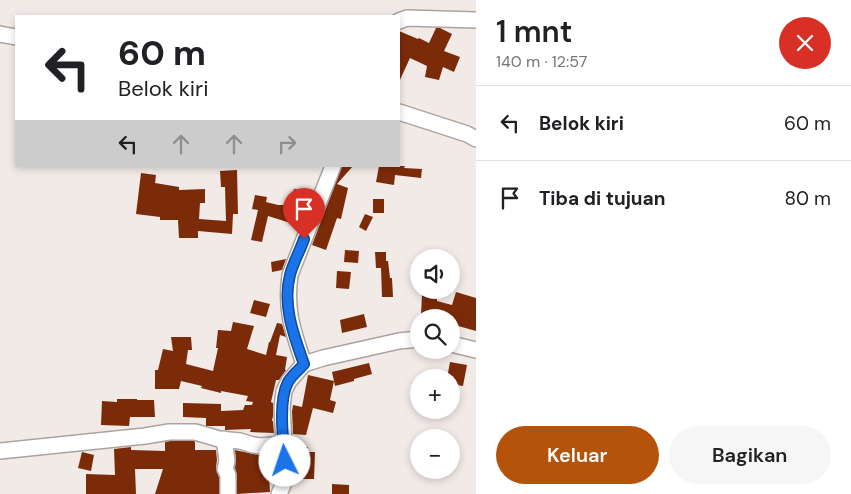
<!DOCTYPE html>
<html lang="id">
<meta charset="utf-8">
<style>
body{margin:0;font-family:"DM Sans",sans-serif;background:#f6f6f6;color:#202124;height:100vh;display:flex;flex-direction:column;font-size:19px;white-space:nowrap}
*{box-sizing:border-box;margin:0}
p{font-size:16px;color:#757577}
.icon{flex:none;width:28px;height:28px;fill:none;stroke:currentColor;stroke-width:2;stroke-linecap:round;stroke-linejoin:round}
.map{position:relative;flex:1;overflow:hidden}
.side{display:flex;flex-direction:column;background:#fff;width:375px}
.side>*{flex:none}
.guide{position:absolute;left:15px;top:15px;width:385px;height:152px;border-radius:0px;box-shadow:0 2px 8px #0003;background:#fff;color:#202124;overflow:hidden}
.tools{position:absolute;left:410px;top:249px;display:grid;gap:10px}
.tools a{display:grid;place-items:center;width:50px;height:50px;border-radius:50%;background:#fff;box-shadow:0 2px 8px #0003;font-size:25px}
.pin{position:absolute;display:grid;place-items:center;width:42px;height:42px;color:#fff;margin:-51px -21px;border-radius:50% 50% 50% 0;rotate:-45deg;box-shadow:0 0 5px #0007}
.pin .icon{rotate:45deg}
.me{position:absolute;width:55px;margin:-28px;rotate:356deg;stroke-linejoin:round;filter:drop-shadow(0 0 4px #0008)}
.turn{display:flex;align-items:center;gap:18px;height:105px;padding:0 20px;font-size:22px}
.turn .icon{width:65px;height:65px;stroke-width:2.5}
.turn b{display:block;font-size:35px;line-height:42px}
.lanes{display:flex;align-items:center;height:48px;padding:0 20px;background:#0003;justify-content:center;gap:25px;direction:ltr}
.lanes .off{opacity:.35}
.round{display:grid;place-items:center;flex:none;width:52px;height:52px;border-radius:26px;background:#f6f6f6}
.headline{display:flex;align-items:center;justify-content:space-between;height:85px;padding:0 20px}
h1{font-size:30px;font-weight:600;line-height:38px}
.cta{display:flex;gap:10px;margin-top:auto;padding:10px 20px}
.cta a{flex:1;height:58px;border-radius:30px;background:#b45309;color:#fff;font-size:20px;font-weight:600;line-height:58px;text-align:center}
.cta a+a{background:#f6f6f6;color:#202124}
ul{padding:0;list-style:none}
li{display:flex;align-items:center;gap:15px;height:75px;padding:0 20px;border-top:1px solid #e0e0e0}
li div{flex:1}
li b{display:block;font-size:19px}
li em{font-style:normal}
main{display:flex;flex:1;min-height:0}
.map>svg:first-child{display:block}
</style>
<main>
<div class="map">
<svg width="476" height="494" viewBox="0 0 476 494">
<rect width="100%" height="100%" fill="#f2eae7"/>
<g fill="#7c2b09">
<path d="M436 28H440L452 34 444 51 460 57 454 72 443 67 439 80 425 77 427 66 410 58 399 82V31L418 39 419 38 429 43Z"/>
<path d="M342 166H353L337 184 348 188 341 219 337 218 326 250 312 245Z"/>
<path d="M379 166H405L404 168 422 169 421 178 395 175 394 185 376 182Z"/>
<path d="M237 170 238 214H233L232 234 198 231V238H179L178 220H160V217L136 214 141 173 156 175 155 183 179 187V190L205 189V203H200L199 219 226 221 225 187H221L220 171Z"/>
<path d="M294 189 307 191 304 204 297 225 268 216 262 242 251 240 258 210 252 209 255 195 267 197 266 202 278 205H291Z"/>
<rect x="373" y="199" width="11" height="14"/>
<path d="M365 214 373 217 366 231 359 227Z"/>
<path d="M345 250 359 251 358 263 344 262Z"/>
<path d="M375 252H386V261H388L390 278H392L393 297H382L381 268H376Z"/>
<path d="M286 259 282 270 272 272 271 262Z"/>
<path d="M337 271 351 272 349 289 336 288Z"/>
<path d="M456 292 476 298V331L451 324V318H442L443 315 421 314 422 295 437 296V301L452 305Z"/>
<path d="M254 300 270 304 266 317 250 313Z"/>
<path d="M364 314 367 327 342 333 340 320Z"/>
<path d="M233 322 254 326 247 349 266 355 269 342H270L277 323 282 324 286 337 280 335 276 355 287 357 285 370H286L279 380H276L271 402 273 403V416L272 421H273L274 433 250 432 251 429 225 430V426H206V418L183 417V403L221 404V411L243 410 245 405H252L253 402 246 401 248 396 221 391V393L201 388 202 386 181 381 179 389H155V370H158L163 349 173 351 171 337H191L192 350H188L186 364 213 371 218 348H216L218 330 231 331Z"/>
<path d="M450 362 467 365 463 386 451 384V378H447Z"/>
<path d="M369 363 372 374 354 379V381L335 386 332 372Z"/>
<path d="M308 375 334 381 330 400 336 402 333 413 313 408 306 435 293 434 292 411 293 405 302 407Z"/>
<path d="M117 399H137V400H154L155 417H130L129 426 101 425 102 401 117 402Z"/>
<path d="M170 441H194L195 442V450H216L217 460 216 467 219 477V494H155L163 469H135L136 494H86V474L115 475 114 449 131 447V450L165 451V442Z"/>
<path d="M308 447 307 452H315L314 479H295L296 448Z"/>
<path d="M235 450 259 455 274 454 273 476H269L270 492 237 494V475L235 468 236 460Z"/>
<path d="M82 452 94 455 91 471 78 468Z"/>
<path d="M332 484 349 485V494H332Z"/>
</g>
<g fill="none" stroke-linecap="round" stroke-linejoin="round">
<defs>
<g id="minor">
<path d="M399 21 407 18 476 20"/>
<path d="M0 34 16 37"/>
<path d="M399 112 467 134 476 139"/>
<path d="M451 344 476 350"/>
<path d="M304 364C293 331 285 311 290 275L333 166"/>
<path d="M224 439 227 461 225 469 228 475V494"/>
<path d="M0 451 145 436 169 432H195L219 439 240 441 253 445 260 446 284 444"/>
<path d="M279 494 286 478 282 408 284 391 289 381 304 364 323 358 399 341 419 339"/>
</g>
</defs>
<use href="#minor" stroke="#aba3a0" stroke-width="18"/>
<use href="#minor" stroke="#fff" stroke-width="15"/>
</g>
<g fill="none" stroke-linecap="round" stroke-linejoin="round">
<defs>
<path id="route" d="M285 461C283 439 278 401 288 382 292 375 299 370 304 364 294 336 282 305 290 275 293 263 300 251 304 239"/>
</defs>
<use href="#route" stroke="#114b97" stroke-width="12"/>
<use href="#route" stroke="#1a73e8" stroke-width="9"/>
</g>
</svg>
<div class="tools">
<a><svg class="icon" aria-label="sound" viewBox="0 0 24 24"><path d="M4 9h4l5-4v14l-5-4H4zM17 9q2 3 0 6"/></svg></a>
<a><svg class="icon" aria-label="search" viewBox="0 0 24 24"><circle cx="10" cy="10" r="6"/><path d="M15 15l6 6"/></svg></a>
<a>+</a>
<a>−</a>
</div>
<div class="pin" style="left:304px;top:239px;background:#d93025"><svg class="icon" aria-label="arrive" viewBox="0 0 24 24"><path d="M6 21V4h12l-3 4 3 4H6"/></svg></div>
<svg class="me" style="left:285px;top:461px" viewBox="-20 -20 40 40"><circle r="19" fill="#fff"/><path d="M0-13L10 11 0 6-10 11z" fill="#1a73e8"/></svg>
<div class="guide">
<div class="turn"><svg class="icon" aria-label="left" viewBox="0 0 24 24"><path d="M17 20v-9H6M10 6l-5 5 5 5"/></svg><div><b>60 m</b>Belok kiri</div></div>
<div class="lanes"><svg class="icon" aria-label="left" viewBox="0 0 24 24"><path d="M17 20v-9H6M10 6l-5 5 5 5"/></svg><svg class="icon off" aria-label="ahead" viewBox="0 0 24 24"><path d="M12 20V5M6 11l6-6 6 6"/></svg><svg class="icon off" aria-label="ahead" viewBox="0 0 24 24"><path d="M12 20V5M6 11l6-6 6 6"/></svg><svg class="icon off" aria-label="right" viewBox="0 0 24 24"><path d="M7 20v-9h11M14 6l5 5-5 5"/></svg></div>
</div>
</div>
<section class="side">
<div class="headline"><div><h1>1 mnt</h1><p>140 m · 12:57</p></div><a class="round" style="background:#d93025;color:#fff"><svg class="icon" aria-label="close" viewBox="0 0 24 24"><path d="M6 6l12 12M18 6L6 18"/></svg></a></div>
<ul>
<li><svg class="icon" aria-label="left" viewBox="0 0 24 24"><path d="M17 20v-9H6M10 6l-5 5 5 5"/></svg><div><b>Belok kiri</b></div><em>60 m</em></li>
<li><svg class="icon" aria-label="arrive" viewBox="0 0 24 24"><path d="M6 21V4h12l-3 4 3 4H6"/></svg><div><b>Tiba di tujuan</b></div><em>80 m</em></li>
</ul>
<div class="cta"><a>Keluar</a><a>Bagikan</a></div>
</section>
</main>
